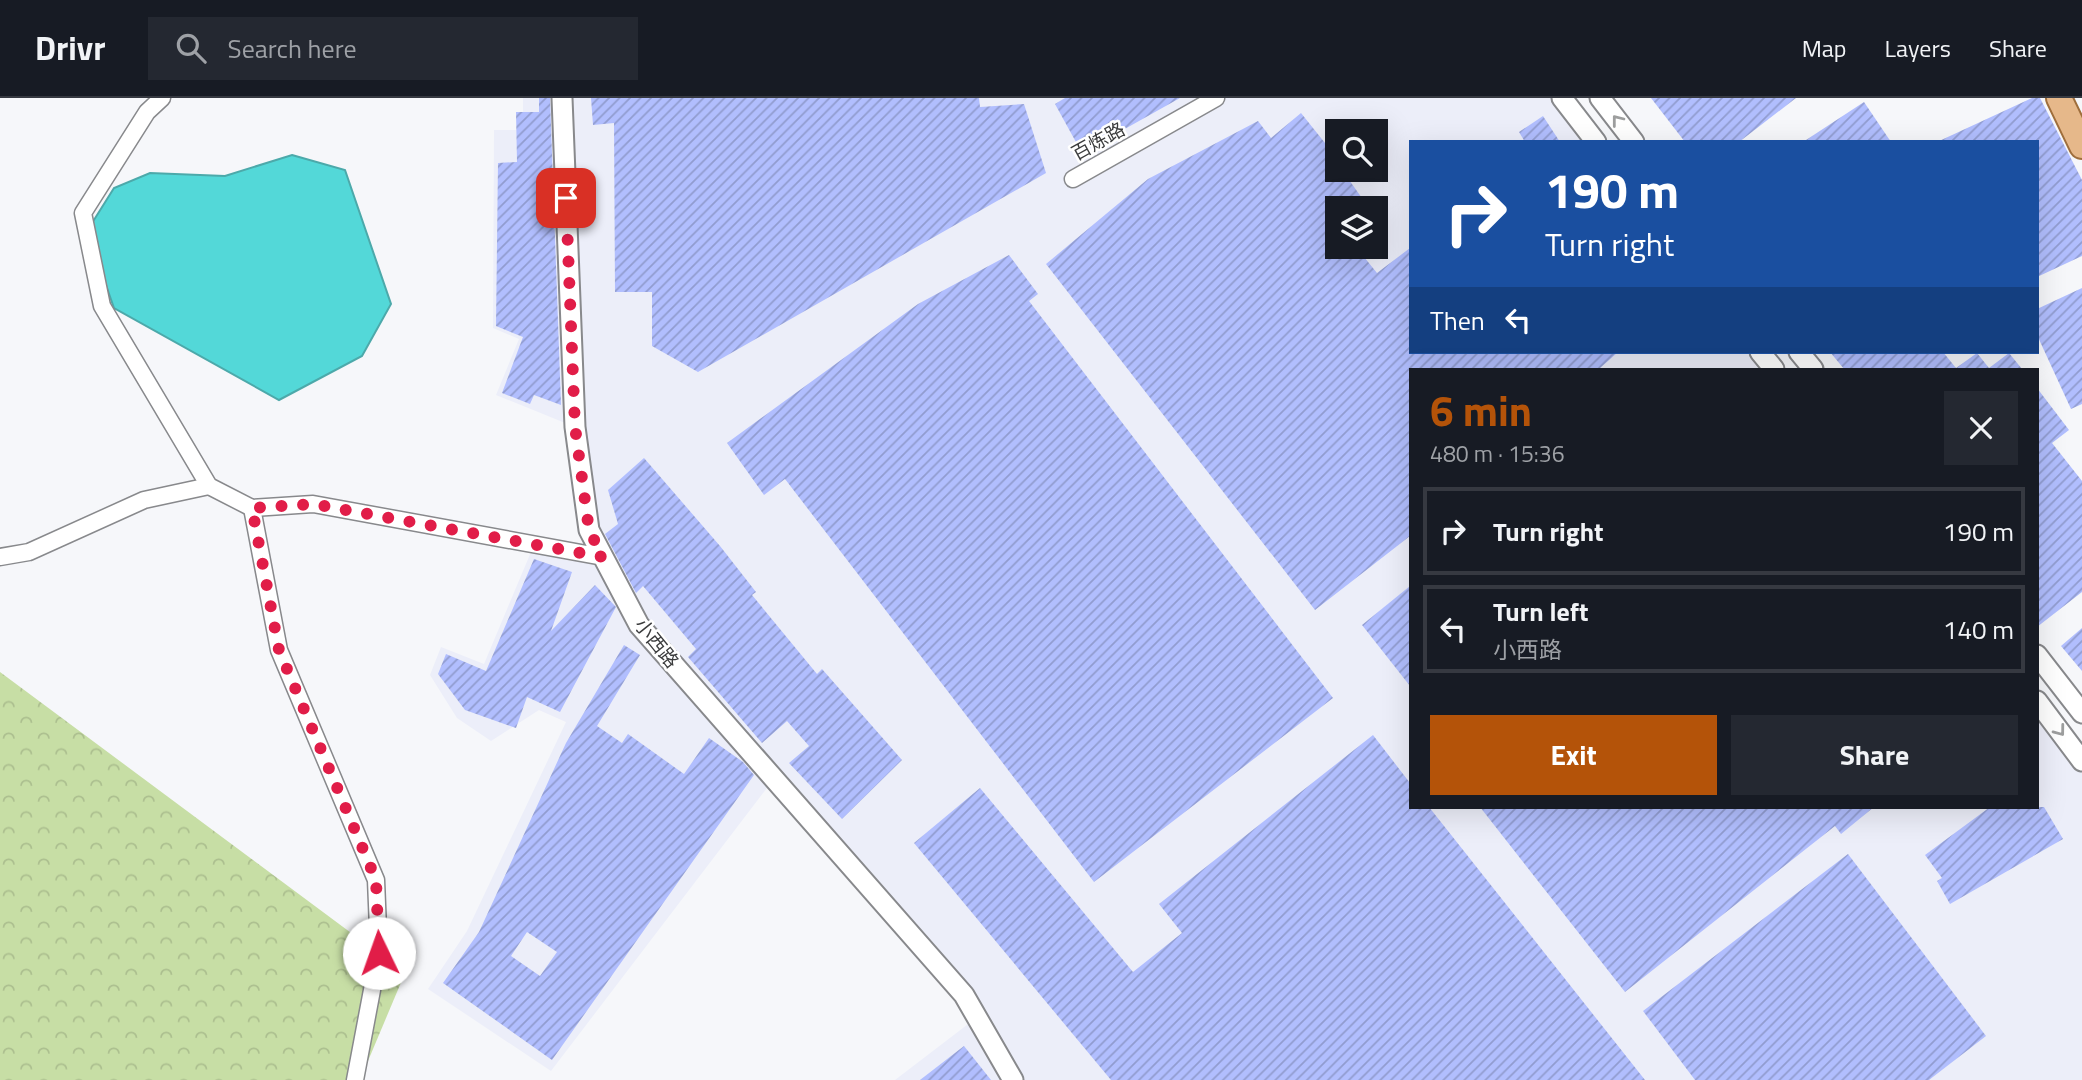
<!DOCTYPE html>
<meta charset="utf-8">
<style>
body{margin:0;font-family:"Titillium Web","Noto Sans SC",sans-serif;background:#242831;color:#f1f3f6;height:100vh;display:flex;flex-direction:column;font-size:26px;white-space:nowrap}
*{box-sizing:border-box;margin:0}
p{font-size:23px;color:#9ea1a6}
.icon{flex:none;width:38px;height:38px;fill:none;stroke:currentColor;stroke-width:2;stroke-linecap:round;stroke-linejoin:round}
.map{position:relative;flex:1;overflow:hidden}
.sheet{position:absolute;left:1409px;top:270px;width:630px;height:441px;display:flex;flex-direction:column;background:#171b24;border-radius:0px;box-shadow:0 7px 28px #0002}
.sheet>*{flex:none}
.top-card{position:absolute;left:1409px;top:42px;width:630px;height:214px;border-radius:0px;box-shadow:0 7px 28px #0002;background:#1a4fa0;color:#fff;overflow:hidden}
.buttons{position:absolute;left:1325px;top:21px;display:grid;gap:14px}
.buttons a{display:grid;place-items:center;width:63px;height:63px;border-radius:0px;background:#171b24;box-shadow:0 7px 28px #0002;font-size:35px}
.pin{position:absolute;display:grid;place-items:center;width:60px;height:60px;color:#fff;margin:-30px;border-radius:14px;box-shadow:0 4px 10px #0006}
.me{position:absolute;width:77px;margin:-38px;rotate:357deg;stroke-linejoin:round;filter:drop-shadow(0 0 5px #0008)}
.turn{display:flex;align-items:center;gap:24px;height:147px;padding:0 21px;font-size:32px}
.turn .icon{width:91px;height:91px;stroke-width:2.5}
.turn b{display:block;font-size:49px;line-height:60px}
.then{display:flex;align-items:center;height:66px;padding:0 21px;background:#0003;gap:14px;font-size:26px}
.round{display:grid;place-items:center;flex:none;width:74px;height:74px;border-radius:0px;background:#242831}
.summary{display:flex;align-items:center;justify-content:space-between;height:119px;padding:0 21px}
h1{font-size:42px;font-weight:700;line-height:52px;color:#b45309}
.cta{display:flex;gap:14px;margin-top:auto;padding:14px 21px}
.cta a{flex:1;height:80px;border-radius:0px;background:#b45309;color:#fff;font-size:28px;font-weight:700;line-height:80px;text-align:center}
.cta a+a{background:#242831;color:#f1f3f6}
ul{padding:0;list-style:none}
li{display:flex;align-items:center;gap:21px;height:88px;margin:0 14px 10px;padding:0 7px;border:4px solid #363941;border-radius:0px}
li div{flex:1}
li b{display:block;font-size:26px}
li em{font-style:normal}
header{display:flex;align-items:center;gap:42px;box-sizing:border-box;height:98px;padding:0 35px;background:#171b24;border-bottom:2px solid #363941}
header strong{font-size:33px}
nav{display:flex;gap:38px;margin-inline-start:auto;font-size:24px}
.search{width:490px;height:63px;background:#242831;display:flex;align-items:center;gap:18px;box-sizing:border-box;padding:0 24px;border-radius:0px;color:#9ea1a6;font-size:26px}
.map>svg:first-child{display:block}
</style>
<header>
<strong>Drivr</strong>
<div class="search"><svg class="icon" aria-label="search" viewBox="0 0 24 24"><circle cx="10" cy="10" r="6"/><path d="M15 15l6 6"/></svg>Search here</div>
<nav><a>Map</a><a>Layers</a><a>Share</a></nav>
</header>
<div class="map">
<svg width="2082" height="982" viewBox="0 0 2082 982">
<defs>
<pattern id="forest-crowns" width="20" height="18" patternUnits="userSpaceOnUse" patternTransform="scale(1.75)"><rect width="20" height="18" fill="#c7dea5"/><path d="M2 6a3 3 0 1 1 6 0M12 15a3 3 0 1 1 6 0" fill="none" stroke="#acbf8f"/></pattern>
<pattern id="building-hatch" width="6" height="6" patternUnits="userSpaceOnUse" patternTransform="scale(1.75)"><rect width="6" height="6" fill="#b1befe"/><path d="M-1 1l2-2M0 6l6-6M5 7l2-2" fill="none" stroke="#919ccf"/></pattern>
</defs>
<rect width="100%" height="100%" fill="#f6f7fa"/>
<path fill="#eceef9" fill-rule="evenodd" d="M523 0H1562L1596 44H1410V254H1763L1778 271H1410V709H2037V607L2082 665V982H895L976 920 773 682 551 973 428 891 467 833 566 624 539 612 491 643 457 620 430 577 441 549 484 566 531 454 571 463 593 462 575 329 496 297 519 241 493 230 494 32H523ZM1337 33H1376V72H1337ZM1337 110H1376V149H1337Z"/>
<path fill="url(#forest-crowns)" d="M0 574 405 875 360 982H0Z"/>
<path fill="#53d8d8" stroke="#4ca9aa" stroke-width="2" d="M292 57 345 72 391 206 362 258 279 302 114 210 87 133 114 90 150 75 225 78Z"/>
<g fill="url(#building-hatch)" fill-rule="evenodd">
<path d="M539 0H550L561 307 534 297 530 306 502 295 523 239 496 228 498 65 517 64 516 14H539Z"/>
<path d="M591 0H979L980 9 1024 6 1046 75 698 274 652 248V194H615L614 25 593 27Z"/>
<path d="M1065 0H1180L1082 55 1055 6Z"/>
<path d="M1651 0H1796L1739 44H1685Z"/>
<path d="M2032 0H2040L2082 82V158L2037 179V44H1937Z"/>
<path d="M1864 4 1891 44H1803Z"/>
<path d="M1301 15 1337 60V72H1342L1369 110H1337V149H1356L1377 175 1410 150V254H1618L1599 271H1410V438L1315 512 1046 166 1148 81 1258 23 1271 40Z"/>
<path d="M1543 18 1560 44H1525L1519 34Z"/>
<path d="M1009 157 1038 196 1029 203 1333 600 1094 784 785 381 764 397 727 345 918 206Z"/>
<path d="M2082 190V306L2071 311 2037 237V211Z"/>
<path d="M1830 254H1943L1956 270 1977 255 1989 270 2009 255 2022 271H1844Z"/>
<path d="M2037 290 2069 332 2052 345 2082 383V494L2037 529Z"/>
<path d="M644 360 720 448 756 494 752 497 817 576 822 571 902 662 842 721 789 665 809 648 787 623 762 645 688 559 696 551 643 488 636 495 605 436 618 426 608 392Z"/>
<path d="M534 461 572 474 551 533 595 487 616 509 560 614 527 599 516 630 465 612 438 576 446 556 486 573Z"/>
<path d="M1410 488V588L1362 527Z"/>
<path d="M2082 530V573L2061 548Z"/>
<path d="M624 547 640 557 597 628 622 645 628 636 684 676 709 640 743 664 754 677 552 962 443 885 479 834 566 645ZM527 834 557 854 540 878 511 858Z"/>
<path d="M1373 637 1410 685V709H1429L1645 982H1111L914 745 980 690 1133 874 1182 835 1159 806Z"/>
<path d="M1480 709H1874L1841 736 1835 728 1625 894Z"/>
<path d="M1990 709H2044L2063 741 1950 806 1937 783 1942 780 1925 757Z"/>
<path d="M1848 756 1986 938 1929 982H1695L1643 913Z"/>
<path d="M964 948 991 982H920Z"/>
</g>
<g fill="none" stroke-linecap="round" stroke-linejoin="round">
<defs>
<g id="minor">
<path d="M162 0 147 14 83 115 102 208 209 388 252 410 313 406 603 459"/>
<path d="M1073 81 1216 0"/>
<path d="M252 410 279 552 376 782 379 855 355 982"/>
<path d="M0 459 29 454 144 402 209 388"/>
</g>
<g id="tertiary">
<path d="M562 0 575 329 589 432 639 527 964 897 1013 982"/>
<path d="M1562 0 1596 44"/>
<path d="M1600 0 1634 44"/>
<path d="M1760 254 1774 271"/>
<path d="M1799 254 1813 271"/>
<path d="M2037 557 2082 615"/>
<path d="M2037 603 2082 663"/>
</g>
<path id="primary" d="M2059 0 2082 48"/>
</defs>
<use href="#minor" stroke="#88898c" stroke-width="19"/>
<use href="#tertiary" stroke="#88898c" stroke-width="23"/>
<use href="#primary" stroke="#9f6e3c" stroke-width="28"/>
<use href="#minor" stroke="#fff" stroke-width="16"/>
<use href="#tertiary" stroke="#fff" stroke-width="19"/>
<use href="#primary" stroke="#e6b88a" stroke-width="24"/>
</g>
<defs><path id="oneway-chevron" d="M-2-3.5L2.5 0L-2 3.5" fill="none" stroke-width="1.6" stroke-linecap="round" stroke-linejoin="round" transform="scale(1.75)"/></defs>
<g stroke="#9d9e9e">
<use href="#oneway-chevron" transform="translate(1617 22) rotate(-128)"/>
<use href="#oneway-chevron" transform="translate(2060 633) rotate(53)"/>
</g>
<g fill="none" stroke-linecap="round" stroke-linejoin="round">
<path stroke="#e11d48" stroke-width="12" stroke-dasharray="0 21.6" d="M379 855 376 782 279 552 252 410 313 406 603 459 589 432 575 329 566 100"/>
</g>
<g text-anchor="middle" stroke-width="5" stroke-linejoin="round" paint-order="stroke">
<g font-size="19" fill="#3b3c3d" stroke="#fff">
<text transform="translate(1098 43) rotate(-29)" y="7">百炼路</text>
<text transform="translate(657 545) rotate(51)" y="7">小西路</text>
</g>
</g>
</svg>
<div class="buttons">
<a><svg class="icon" aria-label="search" viewBox="0 0 24 24"><circle cx="10" cy="10" r="6"/><path d="M15 15l6 6"/></svg></a>
<a><svg class="icon" aria-label="layers" viewBox="0 0 24 24"><path d="M12 4l9 5-9 5-9-5zM3 14l9 5 9-5"/></svg></a>
</div>
<div class="pin" style="left:566px;top:100px;background:#d93025"><svg class="icon" aria-label="arrive" viewBox="0 0 24 24"><path d="M6 21V4h12l-3 4 3 4H6"/></svg></div>
<svg class="me" style="left:379px;top:855px" viewBox="-20 -20 40 40"><circle r="19" fill="#fff"/><path d="M0-13L10 11 0 6-10 11z" fill="#e11d48"/></svg>
<div class="top-card">
<div class="turn"><svg class="icon" aria-label="right" viewBox="0 0 24 24"><path d="M7 20v-9h11M14 6l5 5-5 5"/></svg><div><b>190 m</b>Turn right</div></div>
<div class="then">Then<svg class="icon" aria-label="left" viewBox="0 0 24 24"><path d="M17 20v-9H6M10 6l-5 5 5 5"/></svg></div>
</div>
<section class="sheet">
<div class="summary"><div><h1>6 min</h1><p>480 m · 15:36</p></div><a class="round"><svg class="icon" aria-label="close" viewBox="0 0 24 24"><path d="M6 6l12 12M18 6L6 18"/></svg></a></div>
<ul>
<li><svg class="icon" aria-label="right" viewBox="0 0 24 24"><path d="M7 20v-9h11M14 6l5 5-5 5"/></svg><div><b>Turn right</b></div><em>190 m</em></li>
<li><svg class="icon" aria-label="left" viewBox="0 0 24 24"><path d="M17 20v-9H6M10 6l-5 5 5 5"/></svg><div><b>Turn left</b><p>小西路</p></div><em>140 m</em></li>
</ul>
<div class="cta"><a>Exit</a><a>Share</a></div>
</section>
</div>
